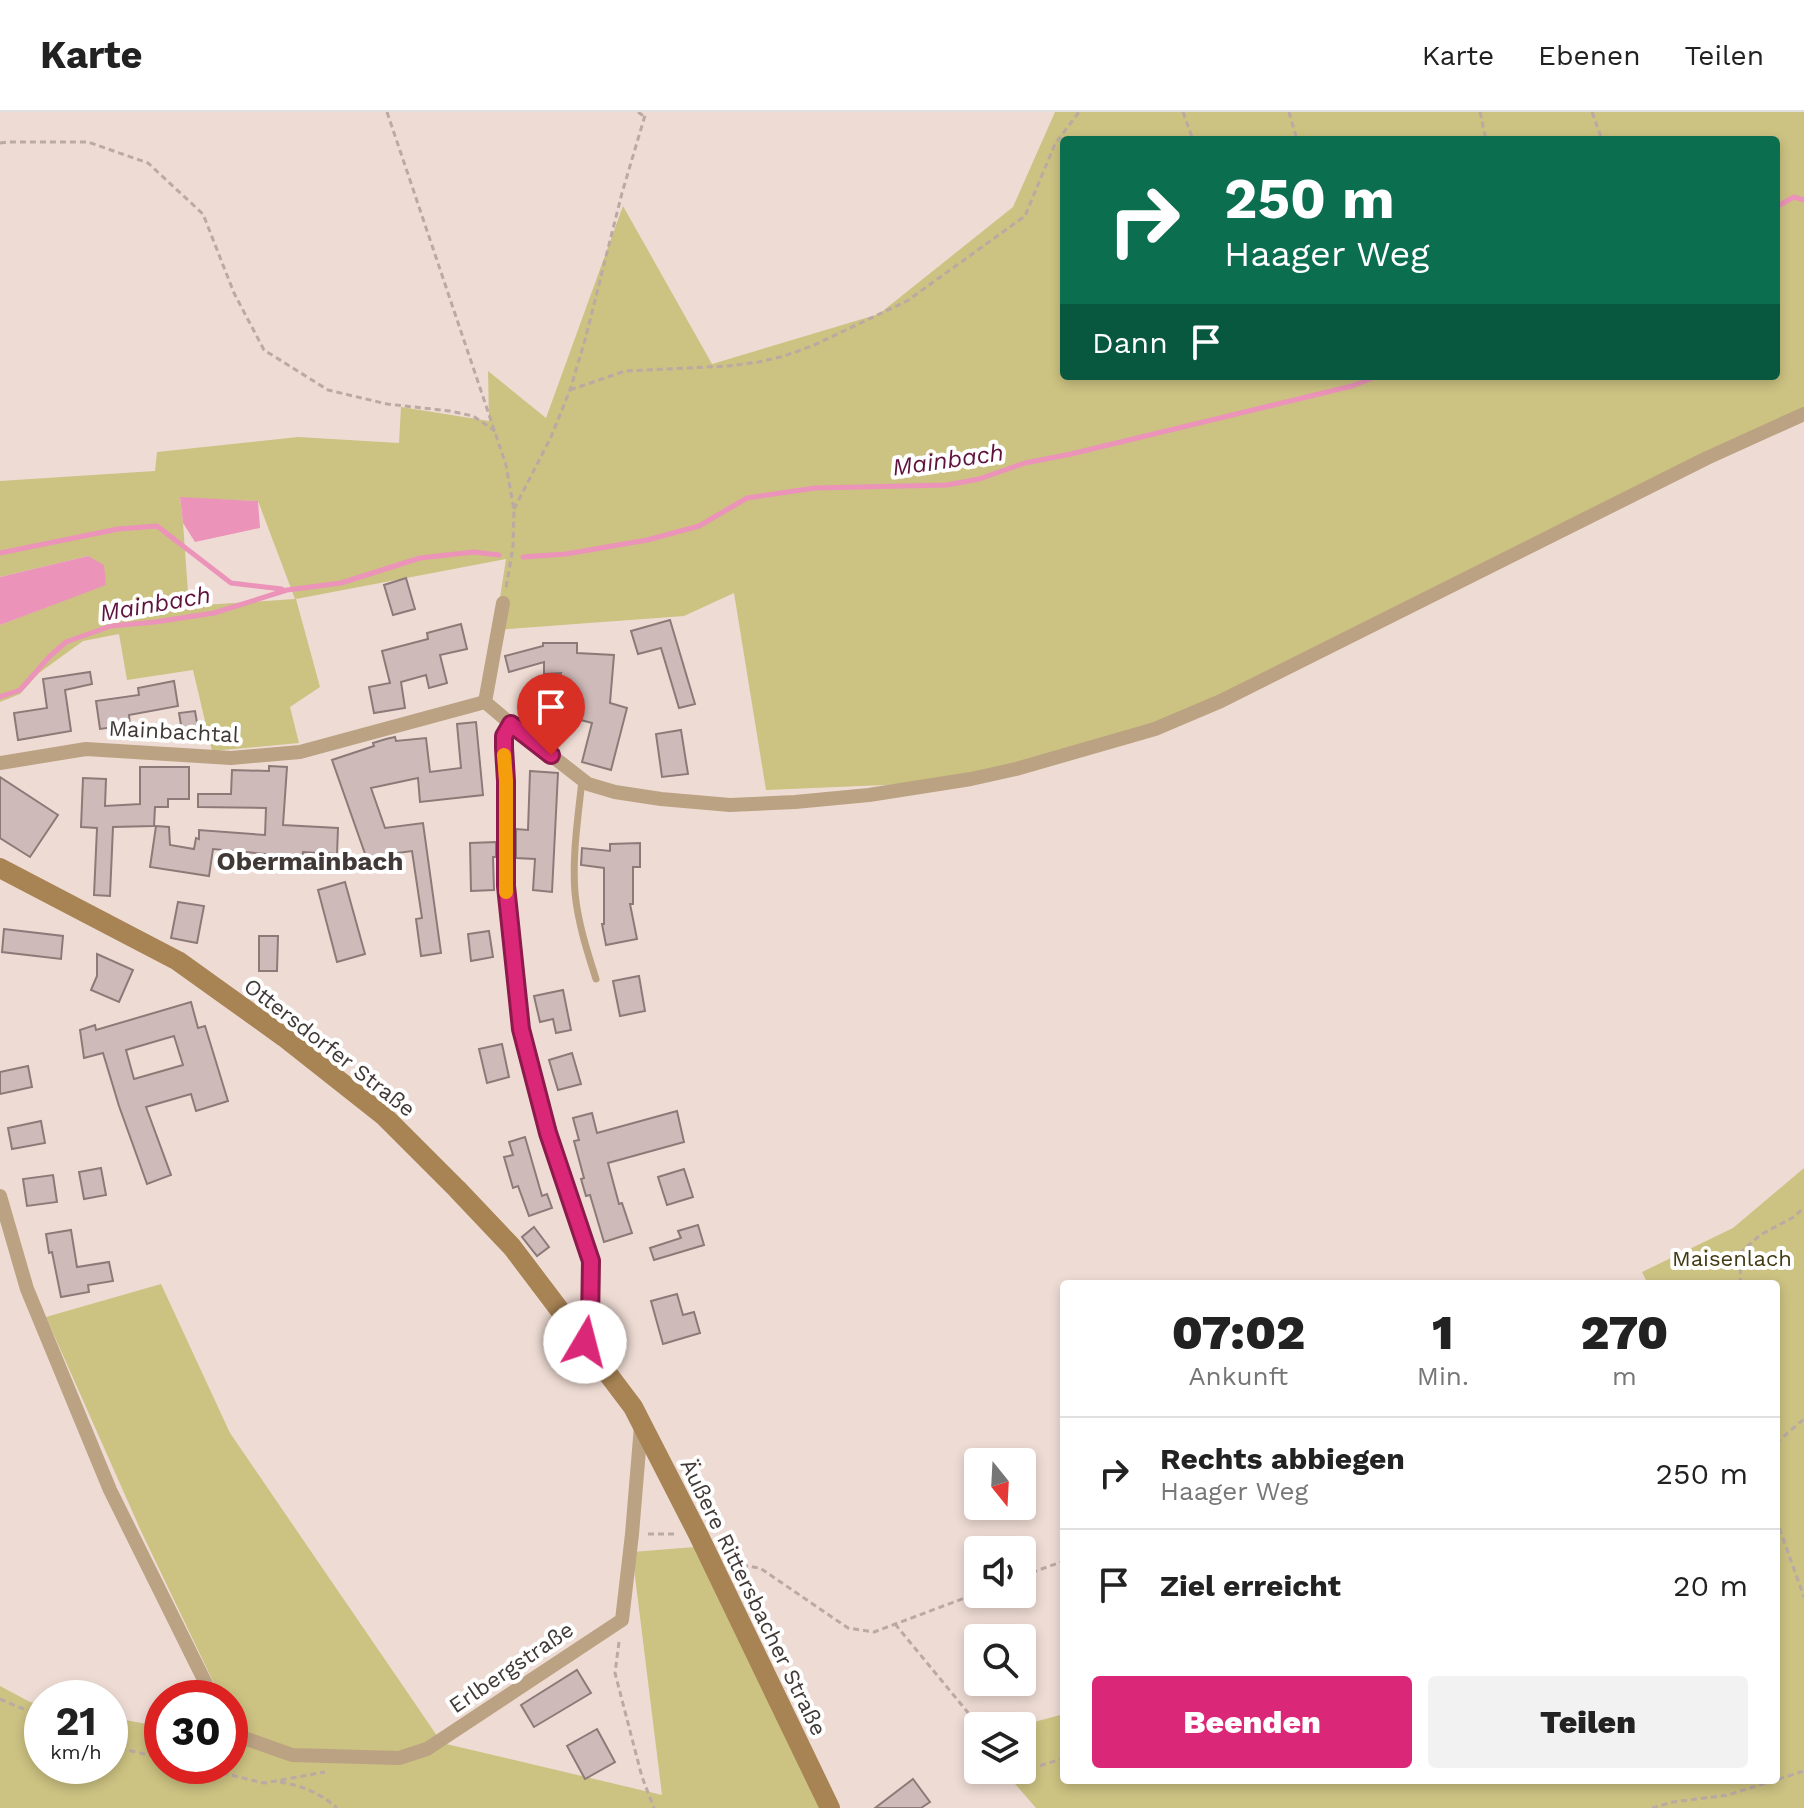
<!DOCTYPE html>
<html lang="de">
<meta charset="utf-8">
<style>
body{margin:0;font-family:"Work Sans",sans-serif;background:#f2f2f2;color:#222;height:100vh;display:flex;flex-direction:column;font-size:30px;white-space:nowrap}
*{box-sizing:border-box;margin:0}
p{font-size:26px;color:#767676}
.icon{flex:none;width:44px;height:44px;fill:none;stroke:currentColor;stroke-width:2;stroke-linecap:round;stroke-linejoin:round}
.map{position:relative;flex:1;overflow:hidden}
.sheet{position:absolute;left:1060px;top:1168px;width:720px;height:504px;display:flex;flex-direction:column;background:#fff;border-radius:8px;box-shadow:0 4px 12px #0003}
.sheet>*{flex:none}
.guide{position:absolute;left:1060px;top:24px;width:720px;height:244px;border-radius:8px;box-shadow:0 4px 12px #0003;background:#0b6e4f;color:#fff;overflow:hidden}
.needle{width:52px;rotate:162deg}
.controls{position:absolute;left:964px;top:1336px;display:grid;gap:16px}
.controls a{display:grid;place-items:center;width:72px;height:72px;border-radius:8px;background:#fff;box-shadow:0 4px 12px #0003;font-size:40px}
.speed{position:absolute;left:24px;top:1568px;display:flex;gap:16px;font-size:40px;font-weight:700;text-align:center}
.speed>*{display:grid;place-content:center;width:104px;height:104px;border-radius:50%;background:#fff;box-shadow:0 4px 12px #0003;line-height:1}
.speed small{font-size:20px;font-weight:400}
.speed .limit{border:12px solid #d22;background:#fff;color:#111}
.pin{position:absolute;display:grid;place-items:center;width:68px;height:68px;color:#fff;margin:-82px -34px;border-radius:50% 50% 50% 0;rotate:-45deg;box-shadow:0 0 8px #0007}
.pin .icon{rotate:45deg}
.me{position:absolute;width:88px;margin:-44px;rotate:8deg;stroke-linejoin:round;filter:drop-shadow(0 0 6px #0008)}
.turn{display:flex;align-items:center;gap:28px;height:168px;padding:0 32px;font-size:36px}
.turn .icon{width:104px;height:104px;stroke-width:2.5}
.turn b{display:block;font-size:56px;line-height:68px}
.then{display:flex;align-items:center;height:76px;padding:0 32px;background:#0003;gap:16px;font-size:30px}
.eta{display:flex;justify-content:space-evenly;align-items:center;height:136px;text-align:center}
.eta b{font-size:48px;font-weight:800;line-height:56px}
.cta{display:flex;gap:16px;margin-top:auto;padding:16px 32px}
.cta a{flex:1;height:92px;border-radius:8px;background:#db2777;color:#fff;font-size:32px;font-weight:800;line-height:92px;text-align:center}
.cta a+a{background:#f2f2f2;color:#222}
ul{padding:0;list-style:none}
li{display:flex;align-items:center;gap:24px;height:112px;padding:0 32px;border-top:2px solid #e0e0e0}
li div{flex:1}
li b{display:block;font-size:30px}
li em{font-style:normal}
header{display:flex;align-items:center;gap:48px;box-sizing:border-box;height:112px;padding:0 40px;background:#fff;border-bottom:2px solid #e0e0e0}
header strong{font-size:38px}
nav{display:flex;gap:44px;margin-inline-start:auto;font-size:28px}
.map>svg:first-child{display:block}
</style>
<header>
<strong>Karte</strong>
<nav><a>Karte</a><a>Ebenen</a><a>Teilen</a></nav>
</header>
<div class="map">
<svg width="1804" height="1696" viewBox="0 0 1804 1696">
<rect width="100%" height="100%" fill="#eedcd4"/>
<g fill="#ccc282" fill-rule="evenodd">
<path d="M1055 0H1804V304L1178 608 955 670 766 678 734 481 684 504 495 518 506 447 296 487 320 575 290 595 299 631 212 639 193 558 127 568 119 522 83 529 39 561 20 582 0 590V513L106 472 88 444 0 465V369L155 359 157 340 298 325 399 331 401 295 489 309 488 259 546 306 623 94 712 252 879 202 1013 95ZM1064 28H1776V264H1064ZM180 386 258 389 295 487 189 494 183 411Z"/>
<path d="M1804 1056V1696H1036L1003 1658H1022V1614H1019L1064 1602V1668H1776V1172H1648L1642 1160 1733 1116Z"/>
<path d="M161 1172 230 1321 442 1631 662 1683 632 1440 695 1435 820 1696H0V1574L30 1590 42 1592V1654H110V1605L162 1615V1654H230V1628L241 1629 230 1605V1586H221L141 1419 46 1205Z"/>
</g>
<g fill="#eb93b9">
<path d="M180 385 258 389 260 416 195 430 183 411Z"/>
<path d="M88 444 104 453 106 473 0 513V465Z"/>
</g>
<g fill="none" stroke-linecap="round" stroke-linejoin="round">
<g stroke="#eb93b9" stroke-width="5">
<path d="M1776 95 1794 85 1804 88"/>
<path d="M0 441 118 417 157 414 231 471 282 477"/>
<path d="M523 445 566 442 647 428 699 414 747 386 815 376 947 373 979 367 1025 351 1071 342 1352 274 1378 264"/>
<path d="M0 585 20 578 50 544 66 530 111 514 155 510 214 501 287 478 341 471 420 446 474 440 499 443"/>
</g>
</g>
<g fill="#cebab9" stroke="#8c7a79" stroke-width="2" fill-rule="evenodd">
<path d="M406 466 415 497 393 503 384 473Z"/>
<path d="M670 508 695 592 679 596 661 536 638 542 631 519Z"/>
<path d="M461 512 467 537 440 543 447 571 429 576 426 563 401 570 405 596 374 601 369 575 390 571 382 539 428 527 427 521Z"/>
<path d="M543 531H577V541L614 543 610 591 627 596 611 658 582 650 592 611 551 600 561 561 544 562V550L509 560 505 544 543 534Z"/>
<path d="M90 560 92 572 65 578 71 619 18 628 14 601 47 596 43 567Z"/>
<path d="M174 569 178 594 129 603 130 613 100 617 96 589 139 583 138 576Z"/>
<path d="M195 599 199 622 183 625 179 601Z"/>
<path d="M476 610 483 683 420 690 418 666 371 676 385 716 423 711 441 841 421 844 416 807 422 806 412 739 382 743 384 748 369 753 332 648 374 634 373 631 386 627 395 625 396 629 426 626 430 660 461 656 457 612Z"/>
<path d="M681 618 688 662 662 665 656 622Z"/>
<path d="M269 654 287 655 283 713 338 716 337 742 303 740 302 759 276 757V743L213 737 209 764 150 755 156 714 169 715 170 733 194 737 196 726 199 727V718L265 723 266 696 198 695V682H231L232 658 269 659Z"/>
<path d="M140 655H189V687H168V695H155L154 714 113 715 110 784 94 783 97 716 81 715 83 666 106 667 105 694 140 692Z"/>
<path d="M530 659 558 661 552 780 533 778 535 747 516 746V717L528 718Z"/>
<path d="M0 665 58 703 30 745 0 726Z"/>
<path d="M496 730V745H493L494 778 471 779 470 731Z"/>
<path d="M640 731V755H633V792H630L637 827 606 833 602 812H604V756L581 753 582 736 610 739V732Z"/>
<path d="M345 770 365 842 337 850 318 778Z"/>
<path d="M178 790 204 794 197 831 171 826Z"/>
<path d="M4 817 63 824 61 847 2 840Z"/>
<path d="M489 819 493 845 471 849 468 822Z"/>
<path d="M259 824H278L277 859H259Z"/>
<path d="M97 842 133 858 119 890 91 878 97 864Z"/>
<path d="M639 864 645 899 620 904 613 869Z"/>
<path d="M563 878 571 918 556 921 553 907 540 910 534 884Z"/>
<path d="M191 890 198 916 205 914 228 989 196 999 191 982 146 995 171 1063 147 1072 119 994 103 941 84 946 80 918 95 913 96 918ZM174 924 183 953 134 967 126 938Z"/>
<path d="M502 932 509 965 487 971 479 937Z"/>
<path d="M572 941 581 972 558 978 549 948Z"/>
<path d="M28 954 32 975 0 982V960Z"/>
<path d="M677 999 684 1030 608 1051 619 1092 622 1091 632 1121 604 1130 590 1083 586 1084 581 1067 584 1066 574 1029 579 1028 573 1006 592 1001 597 1021Z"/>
<path d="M41 1009 45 1031 12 1037 8 1016Z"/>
<path d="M525 1025 542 1084 547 1082 552 1096 529 1104 518 1074 513 1076 504 1045 513 1043 509 1030Z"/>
<path d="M101 1056 106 1083 84 1087 79 1060Z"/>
<path d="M684 1057 693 1085 667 1093 658 1065Z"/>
<path d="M53 1063 57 1090 27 1094 23 1067Z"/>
<path d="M698 1113 704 1133 654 1148 650 1136 681 1126 678 1119Z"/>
<path d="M534 1115 549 1135 537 1144 522 1125Z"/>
<path d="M71 1118 77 1155 109 1150 113 1169 88 1173 89 1180 61 1185 52 1140 49 1141 46 1122Z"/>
<path d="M677 1182 683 1203 694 1200 700 1221 663 1232 651 1189Z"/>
<path d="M577 1558 591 1581 534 1615 521 1593Z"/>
<path d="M597 1617 615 1650 585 1667 567 1634Z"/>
<path d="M913 1667 930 1690 921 1696H875Z"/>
</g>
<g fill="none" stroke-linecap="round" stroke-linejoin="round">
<g stroke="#b9aaa4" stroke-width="3" stroke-dasharray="6 4" stroke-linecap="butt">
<path d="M387 0 506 353 514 398 513 435 506 476"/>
<path d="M638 0 645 5"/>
<path d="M1183 0 1193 28"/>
<path d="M1289 0 1297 28"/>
<path d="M1480 0 1486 28"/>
<path d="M1592 0 1602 28"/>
<path d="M0 31 8 30H88L148 51 203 102 234 181 264 238 328 278 387 292 450 299 473 304 495 319"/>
<path d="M570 278 625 259 728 254 759 250 784 244 812 234 907 189 1025 104 1055 32 1079 0"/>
<path d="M514 397 551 325 570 278 585 228 622 81 646 0"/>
<path d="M1740 1172 1741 1140 1760 1123 1792 1106 1804 1096"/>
<path d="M1776 1331 1804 1307"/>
<path d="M1776 1407 1804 1485"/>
<path d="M648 1422H677"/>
<path d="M732 1452 760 1456 848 1516 874 1520 978 1481"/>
<path d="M1022 1464 1064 1449"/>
<path d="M895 1512 979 1614"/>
<path d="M619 1530 615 1561 642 1665 654 1696"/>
<path d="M0 1587 42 1605"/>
<path d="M110 1634 162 1646"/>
<path d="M1022 1652 1030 1657 1064 1646"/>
<path d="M193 1654 264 1671 325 1660"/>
<path d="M280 1670C303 1674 320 1681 337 1696"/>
<path d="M1652 1696 1673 1690 1728 1683 1804 1659"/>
</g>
<path stroke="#bba283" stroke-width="7" d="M582 668C578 706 572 744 575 781 578 811 587 839 596 867"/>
<g stroke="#bba283" stroke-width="14">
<path d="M503 491 485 590 511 612 504 624V636L506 669V774L521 917 548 1021 591 1149 590 1211 585 1230"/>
<path d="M511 612 588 672 615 680 661 687 730 693 795 690 869 683 971 667 1016 657 1155 617 1221 589 1707 346 1804 302"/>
<path d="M0 651 86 637 231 646 300 640 485 590"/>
<path d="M0 1084 27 1177 110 1378 213 1586"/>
<path d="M230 1621 292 1643 399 1646 427 1637 622 1508 632 1422 641 1314"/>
</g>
<path stroke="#a88354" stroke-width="20" d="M0 756 178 849 284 925 384 1004 457 1077 512 1135 633 1295 698 1422 830 1696"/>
</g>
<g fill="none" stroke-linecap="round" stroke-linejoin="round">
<defs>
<path id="route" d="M551 643 511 612 504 624V636L506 669V774L521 917 548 1021 591 1149 590 1211 585 1230"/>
</defs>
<use href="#route" stroke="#8e194d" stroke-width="20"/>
<use href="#route" stroke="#db2777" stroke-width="14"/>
<path stroke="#f59e0b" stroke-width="14" d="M504 643 506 669V780"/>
</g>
<g text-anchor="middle" stroke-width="8" stroke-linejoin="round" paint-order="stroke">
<g font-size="22" fill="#403936" stroke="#fff">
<text transform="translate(174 619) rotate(3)" y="8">Mainbachtal</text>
<text transform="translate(330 935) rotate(38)" y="8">Ottersdorfer Straße</text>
<text transform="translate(754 1485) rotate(64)" y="8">Äußere Rittersbacher Straße</text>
<text transform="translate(511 1555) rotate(-34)" y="8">Erlbergstraße</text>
</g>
<g font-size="22" fill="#413a13" stroke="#fff">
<text x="1732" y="1154">Maisenlach</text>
</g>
<g font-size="24" font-style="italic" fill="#5f123c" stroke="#fff">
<text transform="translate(948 348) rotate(-8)" y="8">Mainbach</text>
<text transform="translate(155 492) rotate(-10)" y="8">Mainbach</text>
</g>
<g font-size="26" font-weight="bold" fill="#403936" stroke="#fff">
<text x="310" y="758">Obermainbach</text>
</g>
</g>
</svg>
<div class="controls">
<a><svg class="needle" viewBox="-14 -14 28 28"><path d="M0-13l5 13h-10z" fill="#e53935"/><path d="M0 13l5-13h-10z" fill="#767676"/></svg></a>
<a><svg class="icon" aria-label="sound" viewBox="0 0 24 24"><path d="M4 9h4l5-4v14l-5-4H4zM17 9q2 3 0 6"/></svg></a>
<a><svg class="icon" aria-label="search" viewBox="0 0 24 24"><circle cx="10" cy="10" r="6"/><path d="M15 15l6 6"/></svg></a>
<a><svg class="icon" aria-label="layers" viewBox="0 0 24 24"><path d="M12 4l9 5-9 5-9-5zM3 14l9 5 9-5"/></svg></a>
</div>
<div class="speed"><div>21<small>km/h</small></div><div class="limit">30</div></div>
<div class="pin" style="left:551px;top:643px;background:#d93025"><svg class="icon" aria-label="arrive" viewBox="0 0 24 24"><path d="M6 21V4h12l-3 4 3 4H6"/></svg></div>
<svg class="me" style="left:585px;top:1230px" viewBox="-20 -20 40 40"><circle r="19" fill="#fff"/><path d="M0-13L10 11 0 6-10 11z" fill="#db2777"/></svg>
<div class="guide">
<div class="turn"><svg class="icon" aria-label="right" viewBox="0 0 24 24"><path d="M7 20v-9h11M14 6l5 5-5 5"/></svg><div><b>250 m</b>Haager Weg</div></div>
<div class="then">Dann<svg class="icon" aria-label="arrive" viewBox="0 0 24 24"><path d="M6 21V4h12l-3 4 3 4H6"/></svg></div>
</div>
<section class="sheet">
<div class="eta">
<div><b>07:02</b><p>Ankunft</p></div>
<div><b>1</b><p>Min.</p></div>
<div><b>270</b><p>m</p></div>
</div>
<ul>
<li><svg class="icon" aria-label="right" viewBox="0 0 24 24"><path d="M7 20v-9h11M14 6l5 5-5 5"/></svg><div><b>Rechts abbiegen</b><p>Haager Weg</p></div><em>250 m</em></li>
<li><svg class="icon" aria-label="arrive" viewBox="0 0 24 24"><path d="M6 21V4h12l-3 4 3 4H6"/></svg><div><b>Ziel erreicht</b></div><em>20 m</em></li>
</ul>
<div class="cta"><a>Beenden</a><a>Teilen</a></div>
</section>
</div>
